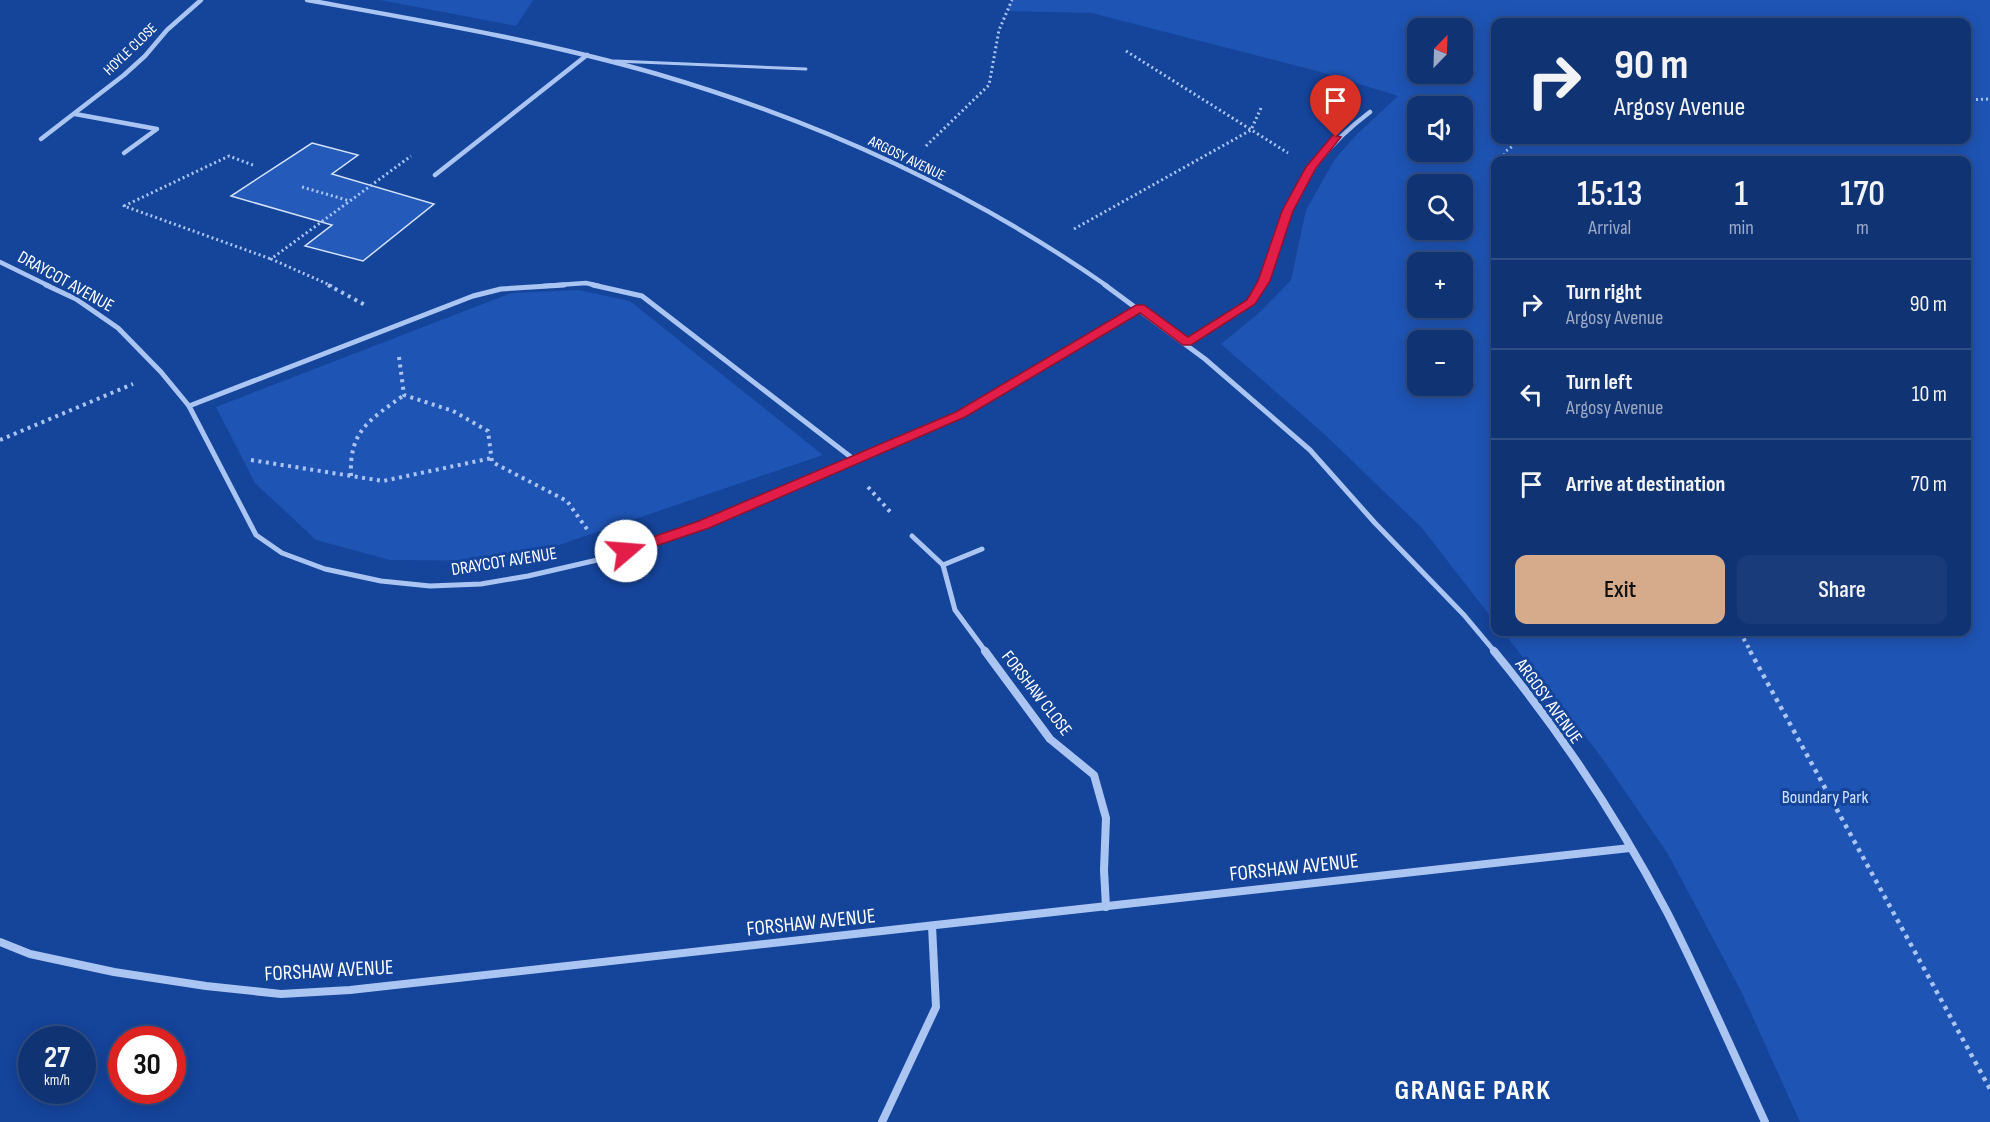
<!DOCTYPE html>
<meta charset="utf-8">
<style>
body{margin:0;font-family:"Sofia Sans Condensed",sans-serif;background:#193b79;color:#f1f3f6;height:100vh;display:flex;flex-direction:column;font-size:22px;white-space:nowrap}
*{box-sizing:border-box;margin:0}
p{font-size:20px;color:#9caac5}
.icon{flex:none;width:33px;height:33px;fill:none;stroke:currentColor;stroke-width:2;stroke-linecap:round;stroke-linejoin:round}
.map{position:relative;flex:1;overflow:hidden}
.side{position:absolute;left:1491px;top:156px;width:480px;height:480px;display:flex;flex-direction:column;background:#103374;border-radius:12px;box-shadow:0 3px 15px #0003,0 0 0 2px #304e86}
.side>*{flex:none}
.hud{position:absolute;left:1491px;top:18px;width:480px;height:126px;border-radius:12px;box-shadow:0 3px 15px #0003,0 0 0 2px #304e86;background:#103374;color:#f1f3f6;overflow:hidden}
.needle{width:39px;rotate:23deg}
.buttons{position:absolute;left:1407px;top:18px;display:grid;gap:12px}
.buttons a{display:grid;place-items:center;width:66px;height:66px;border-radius:12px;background:#103374;box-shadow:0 3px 15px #0003,0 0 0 2px #304e86;font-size:30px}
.speed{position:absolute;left:18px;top:1026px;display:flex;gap:12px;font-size:30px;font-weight:700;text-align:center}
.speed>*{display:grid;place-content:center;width:78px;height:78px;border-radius:50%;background:#103374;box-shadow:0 3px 15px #0003,0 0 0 2px #304e86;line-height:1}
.speed small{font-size:15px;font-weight:400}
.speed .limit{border:9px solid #d22;background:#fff;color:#111}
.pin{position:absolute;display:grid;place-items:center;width:51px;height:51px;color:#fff;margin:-62px -26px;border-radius:50% 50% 50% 0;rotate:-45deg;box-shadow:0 0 6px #0007}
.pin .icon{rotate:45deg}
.me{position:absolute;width:66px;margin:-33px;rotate:72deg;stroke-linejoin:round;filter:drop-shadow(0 0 4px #0008)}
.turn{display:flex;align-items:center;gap:21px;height:126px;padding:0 24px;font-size:27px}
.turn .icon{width:78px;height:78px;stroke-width:2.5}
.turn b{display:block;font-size:42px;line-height:51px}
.eta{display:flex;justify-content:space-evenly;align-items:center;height:102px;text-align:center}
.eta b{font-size:36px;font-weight:600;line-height:42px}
.cta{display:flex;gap:12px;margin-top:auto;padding:12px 24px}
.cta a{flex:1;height:69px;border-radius:12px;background:#d6ab8b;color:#111;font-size:24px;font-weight:600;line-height:69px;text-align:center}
.cta a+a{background:#193b79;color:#f1f3f6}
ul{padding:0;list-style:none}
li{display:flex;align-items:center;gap:18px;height:90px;padding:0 24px;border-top:2px solid #304e86}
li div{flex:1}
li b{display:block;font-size:22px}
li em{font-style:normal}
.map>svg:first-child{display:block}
</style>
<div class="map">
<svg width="1990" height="1122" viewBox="0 0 1990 1122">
<rect width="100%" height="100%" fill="#15449b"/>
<g fill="#1e54b4" fill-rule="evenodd">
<path d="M380 0H533L516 26Z"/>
<path d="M1011 0H1990V1122H1800L1742 993 1668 854 1600 755 1503 632H1966V160H1496L1495 622 1421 527 1322 432 1221 344 1259 313 1291 280 1306 210 1335 159 1356 135 1398 96 1317 71 1092 13 1008 11ZM1496 22H1966V140H1496ZM1462 28V74H1418V28ZM1418 106H1462V152H1418ZM1418 184H1462V230H1418ZM1462 262V308H1418V262ZM1462 340V386H1418V340Z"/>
<path d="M578 290 630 301 823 455 512 561 390 560 316 540 255 483 216 407 511 293Z"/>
</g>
<path fill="#245ab9" stroke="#d2e2fd" stroke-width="1.5" d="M312 143 358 155 332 174 434 204 363 261 305 246 332 225 231 196Z"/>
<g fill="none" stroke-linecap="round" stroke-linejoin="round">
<g stroke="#abc5f3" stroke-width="3" stroke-dasharray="2 3" stroke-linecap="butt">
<path d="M1126 51 1288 153"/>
<path d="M1966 100 1990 99"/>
<path d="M926 146 989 85 999 30 1012 0"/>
<path d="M1502 160 1506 151 1521 140"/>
<path d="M253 165 229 156 124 206 271 259"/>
<path d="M302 187 350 201"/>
<path d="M1074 229 1251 130 1261 108"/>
<path d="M332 286 271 259 411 156"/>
</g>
<g stroke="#abc5f3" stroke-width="4" stroke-dasharray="3 4.5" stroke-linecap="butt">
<path d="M328 285 367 306"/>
<path d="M399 357 404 395 453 411 488 431 492 462 567 501 589 532"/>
<path d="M0 440 133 384"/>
<path d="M251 460 383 481 492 458"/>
<path d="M351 476C349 430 370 420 404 395"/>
<path d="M868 487 893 515"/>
<path d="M1740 632 1751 652"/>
</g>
<path stroke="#abc5f3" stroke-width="4.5" stroke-dasharray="4 5" stroke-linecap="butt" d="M1750 651 1990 1089"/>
<path stroke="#abc5f3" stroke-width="3" d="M615 61 806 69"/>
<g stroke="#abc5f3" stroke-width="4.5">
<path d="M307 0C424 21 543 41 657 74 817 121 971 191 1107 286"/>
<path d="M75 114 157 129 124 153"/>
<path d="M41 139 124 75 145 56 167 30 201 0"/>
<path d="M435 175 587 55"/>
<path d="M0 262 49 286"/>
<path d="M543 286 586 283 599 286"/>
<path d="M1261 286C1271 265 1276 242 1285 220 1303 175 1331 141 1370 112"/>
</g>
<g stroke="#abc5f3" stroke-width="5">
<path d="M46 285 76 299 118 328 161 372 189 406 256 535 282 553 325 569 381 581 430 586 481 584 528 576 606 558 704 524 960 415 1140 308"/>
<path d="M593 285 642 296 856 461"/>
<path d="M1105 285 1205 359 1310 450 1375 523 1464 615 1495 652"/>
<path d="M1187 343 1248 305 1262 285"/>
<path d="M189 406 473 296 501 289 564 285"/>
<path d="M912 536 943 565 955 610 986 652"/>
<path d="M943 565 982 549"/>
</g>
<g stroke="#abc5f3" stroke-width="8">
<path d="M985 651 1050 739 1094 775 1106 818 1104 870 1106 907"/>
<path d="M1494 651C1560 731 1619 821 1667 912 1702 981 1733 1052 1765 1122"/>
<path d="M0 942 30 954 114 972 206 986 281 994 350 990 1630 848"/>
<path d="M882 1122 936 1007 932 926"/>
</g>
</g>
<path fill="#e11d48" stroke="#92132f" stroke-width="1.5" d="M1333 135 1341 137 1316 168 1293 211 1270 281 1255 304 1191 345H1183L1140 313 965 417 709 528 626 556 619 551 621 548 699 521 956 412 1136 305H1144L1188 337 1247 300 1258 281 1282 211 1306 167Z"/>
<g text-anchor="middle" stroke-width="6" stroke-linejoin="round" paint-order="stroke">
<g font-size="15" fill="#fff" stroke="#15449b">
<text transform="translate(130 49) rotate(-44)" y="5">HOYLE CLOSE</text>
<text transform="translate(907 158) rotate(26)" y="5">ARGOSY AVENUE</text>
</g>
<g font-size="18" fill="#fff" stroke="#15449b">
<text transform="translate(66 281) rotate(29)" y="6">DRAYCOT AVENUE</text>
<text transform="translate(504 561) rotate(-9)" y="6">DRAYCOT AVENUE</text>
<text transform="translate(1037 693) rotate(52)" y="6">FORSHAW CLOSE</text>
<text transform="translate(1549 701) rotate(54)" y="6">ARGOSY AVENUE</text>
</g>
<g font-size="18" fill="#d2e2fd" stroke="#15449b">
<text x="1825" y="803">Boundary Park</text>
</g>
<g font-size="21" fill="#fff" stroke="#15449b">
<text transform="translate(1294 867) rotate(-6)" y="7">FORSHAW AVENUE</text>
<text transform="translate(811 922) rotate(-6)" y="7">FORSHAW AVENUE</text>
<text transform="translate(329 970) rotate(-3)" y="7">FORSHAW AVENUE</text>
</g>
<g font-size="28" font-weight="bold" letter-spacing="1.5" fill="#fff" stroke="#15449b">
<text x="1473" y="1099">GRANGE PARK</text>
</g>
</g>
</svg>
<div class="buttons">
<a><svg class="needle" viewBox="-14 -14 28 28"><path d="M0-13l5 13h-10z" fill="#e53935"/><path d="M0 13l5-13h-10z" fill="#9caac5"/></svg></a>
<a><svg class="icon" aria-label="sound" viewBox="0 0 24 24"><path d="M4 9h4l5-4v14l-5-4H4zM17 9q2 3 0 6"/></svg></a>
<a><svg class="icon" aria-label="search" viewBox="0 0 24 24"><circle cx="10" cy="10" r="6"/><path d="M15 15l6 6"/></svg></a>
<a>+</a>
<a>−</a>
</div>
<div class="speed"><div>27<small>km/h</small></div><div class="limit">30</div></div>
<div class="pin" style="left:1336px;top:137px;background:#d93025"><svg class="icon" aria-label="arrive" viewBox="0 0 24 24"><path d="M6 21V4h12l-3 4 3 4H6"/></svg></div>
<svg class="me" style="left:626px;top:551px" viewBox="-20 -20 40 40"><circle r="19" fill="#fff"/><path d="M0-13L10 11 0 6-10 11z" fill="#e11d48"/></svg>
<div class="hud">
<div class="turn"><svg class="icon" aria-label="right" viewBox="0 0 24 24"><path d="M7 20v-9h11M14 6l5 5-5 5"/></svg><div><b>90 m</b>Argosy Avenue</div></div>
</div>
<section class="side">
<div class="eta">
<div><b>15:13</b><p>Arrival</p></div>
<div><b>1</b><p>min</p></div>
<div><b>170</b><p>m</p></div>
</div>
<ul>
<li><svg class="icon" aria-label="right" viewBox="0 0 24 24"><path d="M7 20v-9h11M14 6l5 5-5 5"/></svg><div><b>Turn right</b><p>Argosy Avenue</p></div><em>90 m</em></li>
<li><svg class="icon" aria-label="left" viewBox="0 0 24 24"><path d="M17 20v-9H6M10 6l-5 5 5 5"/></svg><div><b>Turn left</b><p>Argosy Avenue</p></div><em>10 m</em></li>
<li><svg class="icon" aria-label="arrive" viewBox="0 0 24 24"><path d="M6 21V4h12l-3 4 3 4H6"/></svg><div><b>Arrive at destination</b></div><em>70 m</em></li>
</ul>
<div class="cta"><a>Exit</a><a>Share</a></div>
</section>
</div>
